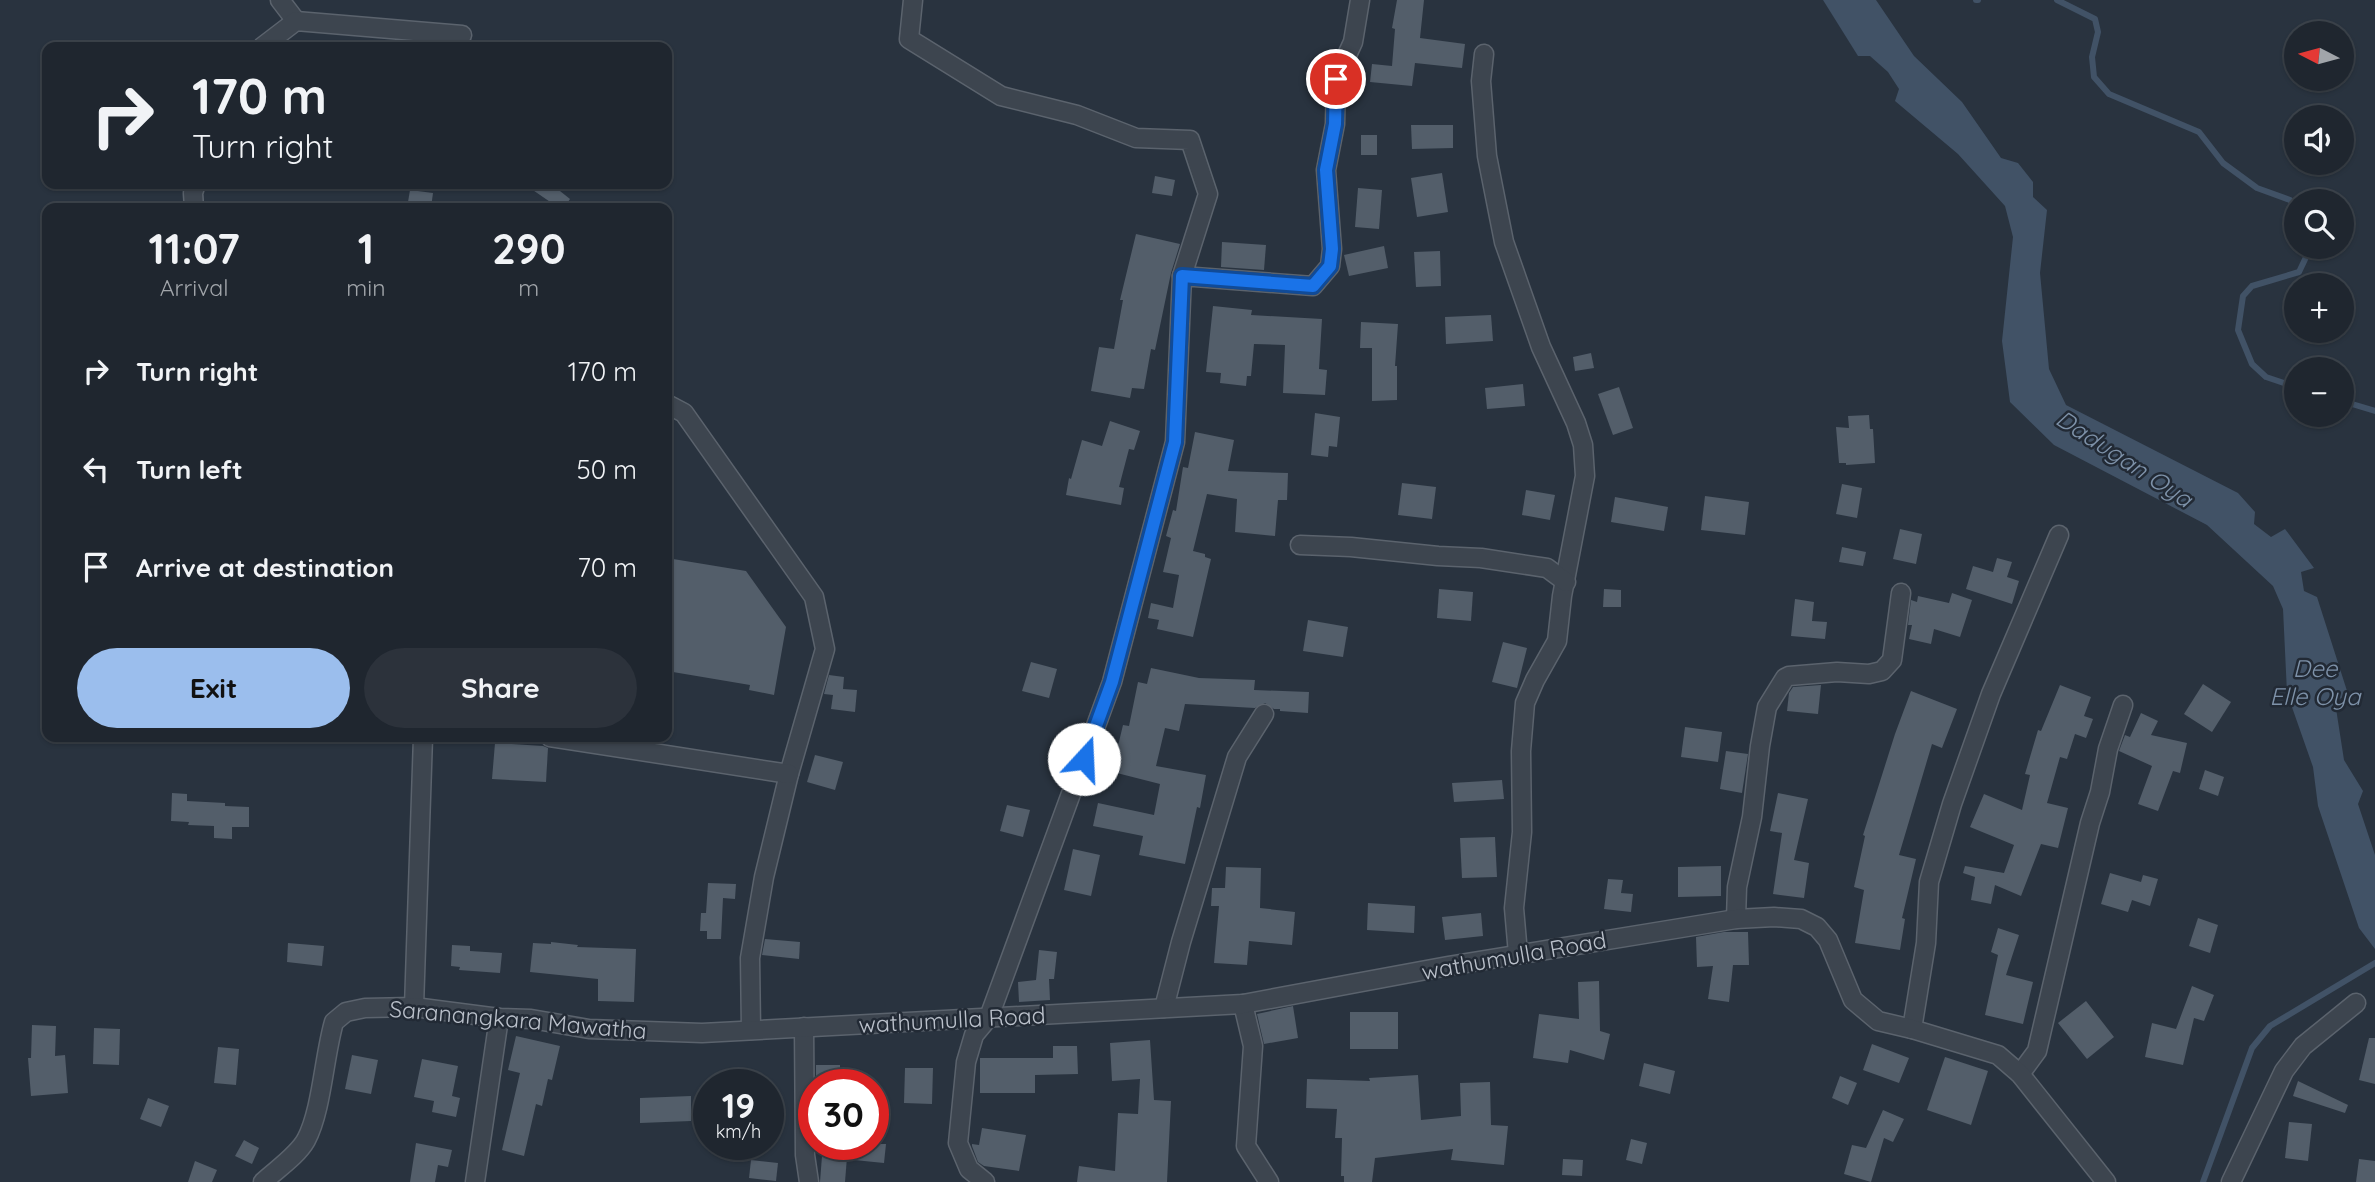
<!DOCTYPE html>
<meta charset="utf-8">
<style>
body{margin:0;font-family:Quicksand,sans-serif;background:#2c323b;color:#f1f3f6;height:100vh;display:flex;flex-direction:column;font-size:26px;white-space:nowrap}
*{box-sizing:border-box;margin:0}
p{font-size:23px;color:#a1a5aa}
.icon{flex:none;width:38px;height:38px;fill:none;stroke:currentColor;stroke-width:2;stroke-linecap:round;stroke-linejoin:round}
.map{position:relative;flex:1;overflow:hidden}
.sheet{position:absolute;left:42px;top:203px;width:630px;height:539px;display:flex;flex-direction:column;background:#1f262f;border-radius:14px;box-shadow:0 2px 5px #0004,0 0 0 2px #3c434b}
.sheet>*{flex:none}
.guide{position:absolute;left:42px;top:42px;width:630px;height:147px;border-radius:14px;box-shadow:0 2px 5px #0004,0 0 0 2px #3c434b;background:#1f262f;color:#f1f3f6;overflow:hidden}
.needle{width:46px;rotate:276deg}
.controls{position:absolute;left:2284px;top:21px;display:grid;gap:14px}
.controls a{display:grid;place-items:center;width:70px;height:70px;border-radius:50%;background:#1f262f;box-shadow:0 2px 5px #0004,0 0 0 2px #3c434b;font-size:35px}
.speed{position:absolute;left:693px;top:1069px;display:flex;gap:14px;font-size:35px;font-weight:700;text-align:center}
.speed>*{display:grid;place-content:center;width:91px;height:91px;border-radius:50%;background:#1f262f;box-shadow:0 2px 5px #0004,0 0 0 2px #3c434b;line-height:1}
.speed small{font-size:18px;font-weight:400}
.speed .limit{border:10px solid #d22;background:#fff;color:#111}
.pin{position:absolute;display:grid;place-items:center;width:60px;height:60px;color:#fff;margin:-30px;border:4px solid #fff;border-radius:50%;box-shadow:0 2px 7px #0007}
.me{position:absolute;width:77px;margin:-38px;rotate:20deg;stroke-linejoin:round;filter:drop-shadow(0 0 5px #0008)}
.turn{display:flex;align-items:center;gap:24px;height:147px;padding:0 35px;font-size:32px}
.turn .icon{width:91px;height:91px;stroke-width:2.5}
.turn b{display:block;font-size:49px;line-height:60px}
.eta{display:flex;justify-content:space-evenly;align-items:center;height:119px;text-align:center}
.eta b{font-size:42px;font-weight:700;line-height:49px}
.button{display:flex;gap:14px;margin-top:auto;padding:14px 35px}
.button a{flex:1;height:80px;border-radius:42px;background:#9bbeed;color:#111;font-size:28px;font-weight:700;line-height:80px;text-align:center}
.button a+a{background:#2c323b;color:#f1f3f6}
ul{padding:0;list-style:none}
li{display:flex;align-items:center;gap:21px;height:98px;padding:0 35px}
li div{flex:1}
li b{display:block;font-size:26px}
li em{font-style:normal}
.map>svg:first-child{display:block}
</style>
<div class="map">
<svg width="2375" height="1182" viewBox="0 0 2375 1182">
<rect width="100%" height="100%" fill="#29333f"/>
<path fill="#415266" d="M1823 0H1876L1914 56 1962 102 2001 158 2018 163 2033 182V197L2047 210 2040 273 2049 369 2066 405 2238 493 2255 512 2254 524 2271 537 2285 529 2314 568 2301 572 2304 591 2317 597 2348 694 2335 702 2344 760 2363 791 2358 804 2375 855V949L2359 928 2318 806 2313 767 2287 693 2283 609 2273 586 2207 525 2054 445 2010 402 2002 341 2013 237 2005 206 1958 154 1895 101 1899 89 1888 72 1870 56H1858Z"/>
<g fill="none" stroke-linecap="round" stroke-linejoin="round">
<g stroke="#415266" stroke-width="6">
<path d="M1976 0H1978"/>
<path d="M2057 0 2095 19 2098 32 2092 57 2094 77 2109 94 2199 132 2223 163 2257 188 2290 200 2296 207"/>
<path d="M2296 387 2266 377 2252 364 2238 330 2243 296 2252 286 2299 272 2308 253V247"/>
<path d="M2342 401 2375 411"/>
<path d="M2203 1182 2252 1048 2270 1026 2375 963"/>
</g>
</g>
<g fill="#535e6a">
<path d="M1397 0H1424L1420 38 1465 44 1462 68 1415 63 1412 86 1370 82 1372 64 1392 66 1395 29 1392 28Z"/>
<path d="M1411 125H1453V148L1412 149Z"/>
<rect x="1361" y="135" width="16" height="20"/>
<path d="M1442 173 1448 212 1417 217 1411 178Z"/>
<path d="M1155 176 1175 180 1172 196 1152 193Z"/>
<path d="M524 184H566L560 191 570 199 564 208H559Z"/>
<path d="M1358 188 1382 190 1379 229 1355 227Z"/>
<path d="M410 190 433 193 431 208H407Z"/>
<path d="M1136 234 1180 244 1171 273 1155 350 1151 349 1144 389 1132 388 1130 398 1091 391 1099 347 1114 349 1123 300H1120Z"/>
<path d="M1222 242 1266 245 1264 270 1221 267Z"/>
<path d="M1384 246 1388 268 1349 276 1344 255Z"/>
<path d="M1440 251 1441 286 1416 287 1414 252Z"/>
<path d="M1213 306 1252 310 1251 315 1322 319 1319 369 1327 370 1325 395 1283 393 1285 345 1254 344 1251 376H1247L1246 386 1220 383 1221 373 1206 372Z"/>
<path d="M1491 315 1493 341 1446 344 1445 317Z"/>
<path d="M1361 322 1398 324 1395 366H1397V400L1372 401V348H1360Z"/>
<path d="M1591 353 1594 368 1575 371 1573 357Z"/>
<path d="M1523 384 1525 406 1487 409 1485 388Z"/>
<path d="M1619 387 1633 428 1613 435 1598 394Z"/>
<path d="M1315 413 1340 417 1337 447 1329 446 1328 457 1311 455Z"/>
<path d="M1869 415 1870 429H1873L1875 463 1846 465V463H1839L1836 427 1849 428 1848 416Z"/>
<path d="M1110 421 1140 431 1134 450 1129 449 1119 487 1124 488 1121 505 1066 495 1069 478 1071 479 1082 440 1102 446Z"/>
<path d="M1195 432 1234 440 1228 471 1288 473 1287 500H1278L1275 536 1235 532 1237 499 1207 494 1193 551 1205 554V557L1211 559 1193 637 1157 629 1159 620 1148 618 1151 603 1173 608 1179 575 1163 572 1171 538 1166 536 1173 510 1176 511 1183 467 1188 468Z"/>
<path d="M1402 483 1436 487 1432 519 1398 515Z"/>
<path d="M1842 484 1862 488 1857 518 1836 514Z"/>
<path d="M1526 490 1555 495 1550 520 1522 515Z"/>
<path d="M1705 496 1749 502 1745 535 1701 530Z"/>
<path d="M1615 497 1668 507 1664 531 1611 522Z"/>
<path d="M1900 529 1922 534 1916 564 1893 559Z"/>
<path d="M1842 547 1866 552 1863 566 1839 562Z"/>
<path d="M667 558 746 571 786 627 774 695 749 690 750 685 667 671Z"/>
<path d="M1997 558 2012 562 2007 577 2019 581 2012 604 1966 589 1973 566 1993 572Z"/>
<path d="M1439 589 1473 592 1471 621 1437 618Z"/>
<path d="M1604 589 1621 590V607H1603Z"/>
<path d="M1952 593 1972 600 1960 637 1934 629 1931 644 1909 639 1912 625H1908L1911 600 1917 602 1918 596 1949 603Z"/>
<path d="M1795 599 1814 602 1812 621 1827 622 1825 639 1791 636Z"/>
<path d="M1308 620 1348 627 1343 657 1303 651Z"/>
<path d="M1503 642 1527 648 1517 688 1492 682Z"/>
<path d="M1031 662 1057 669 1049 698 1022 691Z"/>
<path d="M1151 668 1199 678 1255 680 1254 690 1309 692 1308 713 1280 711V709H1274L1265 703 1255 708 1185 704 1179 731 1165 728 1156 766 1206 775 1200 808 1197 807 1185 864 1139 855 1143 836 1093 826 1098 803 1154 815 1160 784 1109 771 1107 779 1090 774 1098 754 1108 756 1109 752 1116 754 1123 725 1129 726 1138 682 1147 684Z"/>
<path d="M829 675 844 677 843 689 857 690 855 712 831 709 833 695 824 694Z"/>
<path d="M2203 684 2231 702 2212 732 2184 714Z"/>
<path d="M1821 685 1818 714 1787 711 1789 693 1793 687Z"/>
<path d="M2060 685 2091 697 2084 716 2093 719 2086 738 2075 734 2067 759 2060 757 2047 803 2068 808 2058 848 2041 844 2021 896 1995 885 1991 904 1971 900 1975 877 1963 873 1965 866 2004 873 2014 845 1970 827 1984 794 2022 810 2030 775 2025 774 2038 730 2041 731Z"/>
<path d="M1911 691 1957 709 1942 748 1932 744 1899 855 1916 859 1902 918 1905 919 1900 950 1855 943 1864 890 1854 887 1865 836 1863 835 1895 734Z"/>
<path d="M2141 713 2158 721 2151 735 2187 743 2180 773 2173 771 2158 811 2138 804 2152 766 2119 751 2125 735 2130 737Z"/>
<path d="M1685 727 1722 732 1718 762 1681 757Z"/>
<path d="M495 743 543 746 548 748 546 782 492 779Z"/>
<path d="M1726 751 1748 754 1742 793 1720 789Z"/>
<path d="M815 755 843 762 835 790 807 782Z"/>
<path d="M2205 770 2224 777 2218 796 2199 789Z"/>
<path d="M1502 780 1504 799 1454 802 1452 783Z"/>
<path d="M172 793 187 794V801L225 803V806L249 807V827H232V839L214 838V826L188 825 189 822 171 821Z"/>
<path d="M1778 793 1808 799 1794 860 1809 863 1804 898 1773 894 1782 833 1770 831Z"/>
<path d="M1007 805 1030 810 1023 837 1000 831Z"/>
<path d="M1495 837 1497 877 1462 878 1460 838Z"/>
<path d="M1073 849 1100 855 1091 896 1064 890Z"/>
<path d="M1721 866V896L1678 897V867Z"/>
<path d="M1226 867 1261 868 1260 908 1295 912 1292 945 1249 941 1247 965 1214 963 1219 906H1211L1212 888H1225Z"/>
<path d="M2110 873 2141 882 2143 875 2158 879 2150 906 2132 900 2128 912 2101 904Z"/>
<path d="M1608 879 1623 880 1621 893 1633 894 1631 912 1604 909Z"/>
<path d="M708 883 736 884 735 899 723 898 721 939H707V931H700L701 913H706Z"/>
<path d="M1368 903 1415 906 1414 933 1367 930Z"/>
<path d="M1481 913 1483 936 1445 940 1442 917Z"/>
<path d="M2198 918 2218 925 2210 953 2189 946Z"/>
<path d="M1998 928 2019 935 2006 975 2033 982 2023 1024 1985 1015 1998 955 1991 952Z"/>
<path d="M1724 932H1748L1749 965H1733L1729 1002 1708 999 1713 966 1697 967 1696 937Z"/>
<path d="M765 939 800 942 799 959 762 955Z"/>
<path d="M551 942 578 945 577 947 636 949 634 1002 598 1001V979L530 972 533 943 551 944Z"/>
<path d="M288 943 324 946 322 966 287 962Z"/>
<path d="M452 945 470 946V951L502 953 500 973 459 970 460 967 451 966Z"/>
<path d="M1039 950 1057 952 1054 979H1049L1050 1000 1019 1002 1018 982 1036 980Z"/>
<path d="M1599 981 1600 1031 1610 1034 1604 1060 1570 1050 1568 1063 1533 1058 1539 1014 1579 1019 1578 982Z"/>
<path d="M2192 986 2214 995 2204 1021 2194 1018 2183 1065 2145 1057 2152 1023 2176 1029Z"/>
<path d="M2086 1001 2114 1037 2087 1059 2058 1023Z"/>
<path d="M1293 1006 1298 1038 1264 1044 1257 1014Z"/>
<rect x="1350" y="1012" width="48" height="37"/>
<path d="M32 1025 56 1026 55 1056 65 1055 68 1093 31 1096 28 1058H31Z"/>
<path d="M94 1028 120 1029 119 1065 93 1064Z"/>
<path d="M516 1036 560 1046 552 1080 548 1079 542 1106 536 1104 524 1156 502 1150 520 1073 508 1070Z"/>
<path d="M2369 1038H2375V1084L2359 1080Z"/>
<path d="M1150 1040 1154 1100 1171 1101 1167 1182H1077L1079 1166 1115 1171 1118 1113 1138 1114 1140 1079 1112 1081 1110 1043Z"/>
<path d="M1872 1044 1909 1058 1899 1083 1863 1070Z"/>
<path d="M1053 1046H1077L1078 1074 1035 1075V1093H980V1058H1053Z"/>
<path d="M218 1047 239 1049 236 1085 214 1083Z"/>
<path d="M352 1055 378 1060 371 1094 345 1089Z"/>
<path d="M1945 1057 1988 1071 1971 1125 1927 1110Z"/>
<path d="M422 1059 458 1066 452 1096 460 1098 456 1117 432 1112 434 1101 414 1097Z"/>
<path d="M1644 1063 1675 1071 1670 1094 1639 1086Z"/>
<rect x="816" y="1065" width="24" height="20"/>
<path d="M905 1068H933L932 1104 904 1103Z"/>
<path d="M1418 1075 1421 1120 1461 1116 1460 1083 1490 1082 1491 1125 1508 1126 1504 1165 1451 1160 1453 1149 1375 1158 1372 1182H1344V1176H1341L1342 1138H1335L1337 1109 1306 1108 1307 1079 1370 1081 1369 1078Z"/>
<path d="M1840 1076 1857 1083 1848 1105 1832 1098Z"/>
<path d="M2298 1081 2348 1105 2345 1113 2293 1096Z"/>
<path d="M691 1096V1121L640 1123V1098Z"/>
<path d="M148 1098 169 1106 161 1127 140 1119Z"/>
<path d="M1883 1110 1904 1119 1893 1142 1884 1138 1871 1182 1844 1174 1852 1145 1866 1148Z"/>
<path d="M2289 1122 2312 1124 2308 1161 2285 1158Z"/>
<path d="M982 1128 1026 1135 1019 1171 984 1166 978 1162 972 1146V1144L979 1145Z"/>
<path d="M1631 1139 1647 1143 1642 1164 1626 1160Z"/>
<path d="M244 1140 259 1148 252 1164 235 1156Z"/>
<path d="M416 1143 452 1150 448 1167 438 1165 435 1182H410Z"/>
<path d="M855 1144H886L884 1163 854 1160Z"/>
<path d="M822 1156 847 1157 845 1182H820Z"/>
<path d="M1563 1159 1583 1160 1582 1176 1562 1175Z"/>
<path d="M2359 1159 2375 1161V1182H2356Z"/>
<path d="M751 1160 778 1163 776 1181 749 1178Z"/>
<path d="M195 1161 217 1170 212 1182H188Z"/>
</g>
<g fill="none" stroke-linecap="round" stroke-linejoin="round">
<defs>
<g id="minor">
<path d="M280 0 296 21"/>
<path d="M913 0 909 39 1001 96 1077 115 1136 138 1190 140 1208 194 1182 276"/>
<path d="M262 47 296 21 462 35"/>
<path d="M1484 54 1481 81 1487 156 1504 242 1541 347 1576 423 1583 445 1585 476 1562 596 1557 641 1535 680 1525 703 1521 751 1522 832 1514 908 1518 954"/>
<path d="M194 208 193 193 196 184"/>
<path d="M667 404 684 413 814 597 825 649 789 774 764 877 750 958 751 1030"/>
<path d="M1300 545 1351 547 1438 556 1481 558 1547 568 1566 582"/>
<path d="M550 737 789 774"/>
<path d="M1736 919 1737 887 1752 817 1760 746 1767 707 1785 678 1789 676 1837 672 1869 674 1882 671 1892 660 1901 593"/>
<path d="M1243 1004 1253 1046 1246 1146 1269 1182"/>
<path d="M414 1007 423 737"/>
<path d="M1164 1008 1181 942 1237 757 1264 714"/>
<path d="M804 1027 805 1155 809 1182"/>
<path d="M1912 1029 1926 943 1929 882 1952 804 1991 694 2059 535"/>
<path d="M2020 1074 2037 1051 2090 823 2100 792 2108 749 2123 705"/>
<path d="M263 1182C277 1169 297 1156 306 1140 322 1110 324 1056 334 1022L346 1012 365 1008 414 1007 499 1018 531 1019 589 1029 702 1033 1243 1004 1448 966 1736 919 1774 917 1801 919 1817 927 1828 940 1853 1000 1878 1021 1912 1029 1998 1055 2020 1074 2106 1182"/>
<path d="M475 1182 499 1018"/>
<path d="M985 1182 969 1169 958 1143 966 1062 974 1035 989 1017 1112 682 1175 442 1182 276 1313 286 1330 266 1332 249 1326 170 1335 124 1336 79 1353 42 1360 0"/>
<path d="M2231 1182 2284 1071 2303 1046 2356 1003"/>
</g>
</defs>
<use href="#minor" stroke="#5b636d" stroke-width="21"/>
<use href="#minor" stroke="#3d454f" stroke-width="18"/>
</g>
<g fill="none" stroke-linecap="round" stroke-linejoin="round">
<defs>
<path id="route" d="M1084 759 1112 682 1175 442 1182 276 1313 286 1330 266 1332 249 1326 170 1335 124 1336 79"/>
</defs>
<use href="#route" stroke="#114b97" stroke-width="18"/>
<use href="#route" stroke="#1a73e8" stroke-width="12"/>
</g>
<g text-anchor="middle" stroke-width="5" stroke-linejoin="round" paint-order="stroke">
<g font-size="23" fill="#bac0ca" stroke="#222a35">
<text transform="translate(1514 956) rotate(-10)" y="8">wathumulla Road</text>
<text transform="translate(518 1020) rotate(5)" y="8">Saranangkara Mawatha</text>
<text transform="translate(952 1020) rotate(-3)" y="8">wathumulla Road</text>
</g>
<g font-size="24" font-style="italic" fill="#7e92a9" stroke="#222a35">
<text transform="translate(2124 459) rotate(33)" y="8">Dadugan Oya</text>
<text x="2315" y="677">Dee<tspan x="2315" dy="28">Elle Oya</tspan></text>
</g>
</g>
</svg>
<div class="controls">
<a><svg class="needle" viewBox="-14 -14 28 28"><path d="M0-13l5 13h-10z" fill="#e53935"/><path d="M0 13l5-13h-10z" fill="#a1a5aa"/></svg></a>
<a><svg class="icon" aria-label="sound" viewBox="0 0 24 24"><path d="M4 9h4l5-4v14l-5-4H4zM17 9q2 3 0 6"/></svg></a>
<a><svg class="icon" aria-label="search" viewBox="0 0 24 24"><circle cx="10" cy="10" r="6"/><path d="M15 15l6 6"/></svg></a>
<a>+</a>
<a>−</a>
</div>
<div class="speed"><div>19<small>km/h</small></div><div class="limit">30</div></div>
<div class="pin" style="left:1336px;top:79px;background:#d93025"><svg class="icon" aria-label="arrive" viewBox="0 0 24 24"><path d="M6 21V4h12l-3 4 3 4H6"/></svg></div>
<svg class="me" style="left:1084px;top:759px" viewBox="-20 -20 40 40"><circle r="19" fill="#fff"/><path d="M0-13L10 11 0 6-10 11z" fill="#1a73e8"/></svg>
<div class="guide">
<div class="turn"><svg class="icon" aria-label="right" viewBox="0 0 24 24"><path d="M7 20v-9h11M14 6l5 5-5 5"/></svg><div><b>170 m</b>Turn right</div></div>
</div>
<section class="sheet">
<div class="eta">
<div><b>11:07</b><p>Arrival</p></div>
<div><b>1</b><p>min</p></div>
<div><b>290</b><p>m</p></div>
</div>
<ul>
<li><svg class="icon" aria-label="right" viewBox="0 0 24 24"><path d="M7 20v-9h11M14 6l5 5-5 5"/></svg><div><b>Turn right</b></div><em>170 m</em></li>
<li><svg class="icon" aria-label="left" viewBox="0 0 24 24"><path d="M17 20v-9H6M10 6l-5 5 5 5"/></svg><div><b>Turn left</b></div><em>50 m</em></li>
<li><svg class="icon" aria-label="arrive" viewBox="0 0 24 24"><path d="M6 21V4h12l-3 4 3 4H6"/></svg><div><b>Arrive at destination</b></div><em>70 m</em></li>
</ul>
<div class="button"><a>Exit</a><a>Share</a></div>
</section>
</div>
